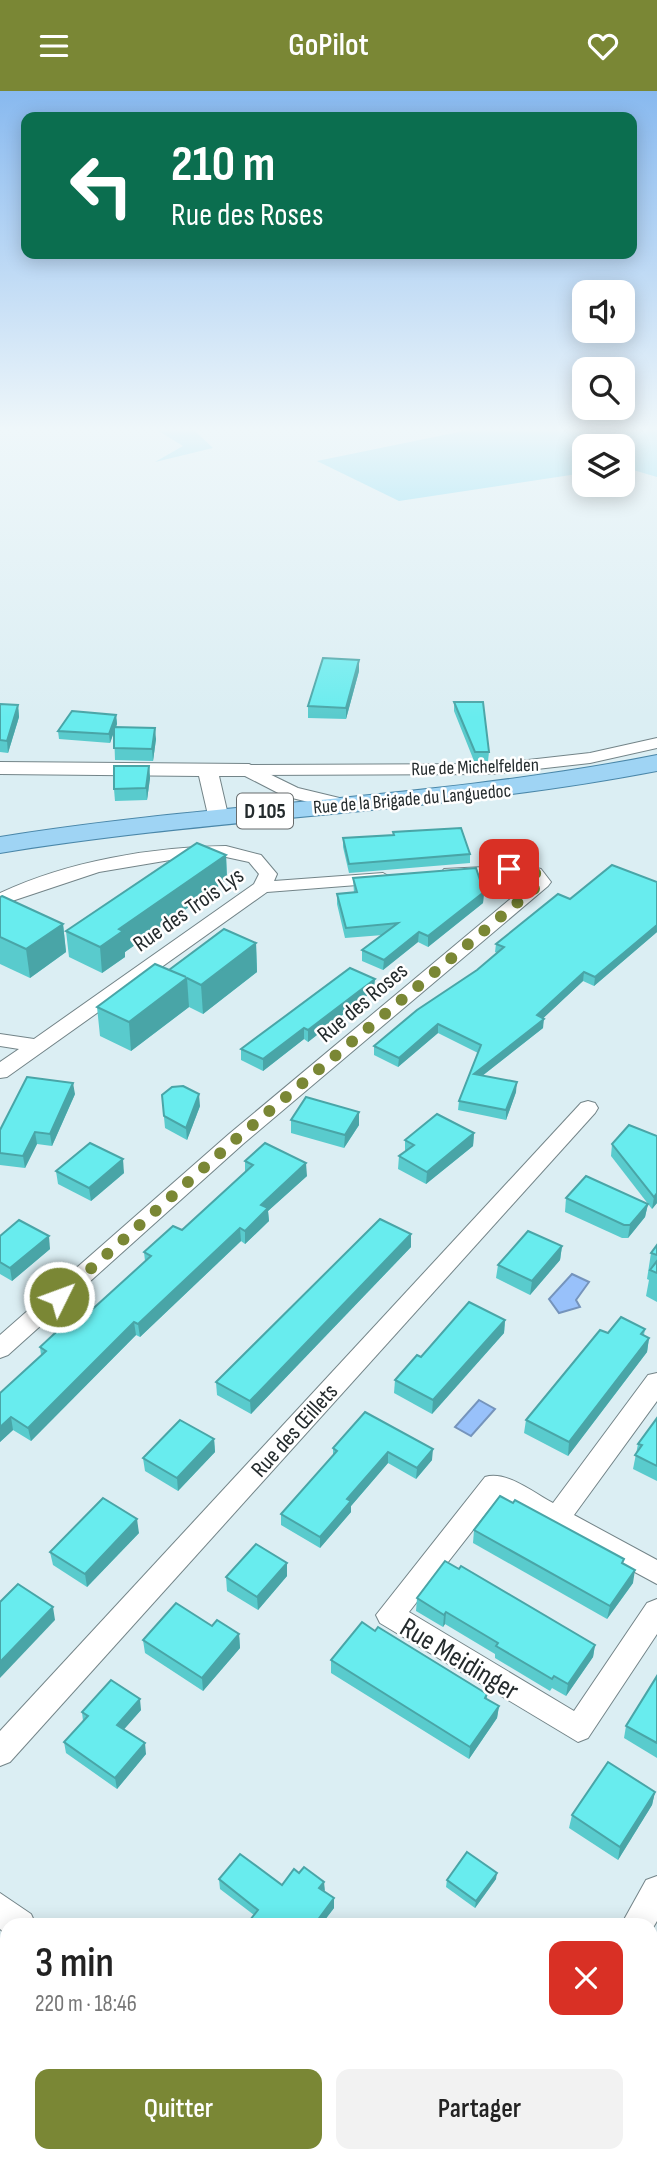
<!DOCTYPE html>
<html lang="fr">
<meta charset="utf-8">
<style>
body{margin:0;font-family:"Sofia Sans Condensed",sans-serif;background:#f2f2f2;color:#222;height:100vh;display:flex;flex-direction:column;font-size:26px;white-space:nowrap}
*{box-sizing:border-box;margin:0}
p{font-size:23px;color:#767676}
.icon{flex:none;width:38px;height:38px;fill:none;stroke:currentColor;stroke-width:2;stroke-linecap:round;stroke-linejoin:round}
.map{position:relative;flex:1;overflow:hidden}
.side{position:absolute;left:0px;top:1827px;width:658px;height:245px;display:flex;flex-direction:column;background:#fff;border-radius:21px 21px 0 0;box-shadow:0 4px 18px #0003}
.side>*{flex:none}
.guide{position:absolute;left:21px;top:21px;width:616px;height:147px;border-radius:14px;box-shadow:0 4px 18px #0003;background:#0b6e4f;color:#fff;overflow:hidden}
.tools{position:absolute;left:572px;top:189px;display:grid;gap:14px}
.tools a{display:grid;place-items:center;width:63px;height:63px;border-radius:14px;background:#fff;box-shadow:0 4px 18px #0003;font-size:35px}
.pin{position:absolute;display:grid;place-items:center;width:60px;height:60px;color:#fff;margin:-30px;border-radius:14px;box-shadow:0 4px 10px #0006}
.me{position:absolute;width:77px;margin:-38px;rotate:48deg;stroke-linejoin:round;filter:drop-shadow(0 0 5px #0008)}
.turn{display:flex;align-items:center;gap:24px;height:147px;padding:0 35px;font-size:32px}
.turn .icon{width:91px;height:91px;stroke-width:2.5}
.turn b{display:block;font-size:49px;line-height:60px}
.round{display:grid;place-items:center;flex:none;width:74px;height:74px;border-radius:14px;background:#f2f2f2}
.summary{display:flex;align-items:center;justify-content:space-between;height:119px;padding:0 35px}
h1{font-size:42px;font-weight:600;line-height:52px}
.button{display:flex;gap:14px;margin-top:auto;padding:14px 35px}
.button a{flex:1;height:80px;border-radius:14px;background:#7a8735;color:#fff;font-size:28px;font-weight:600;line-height:80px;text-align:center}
.button a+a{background:#f2f2f2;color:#222}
header{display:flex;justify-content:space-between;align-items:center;height:91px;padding:0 35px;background:#7a8735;color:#fff;font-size:32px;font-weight:600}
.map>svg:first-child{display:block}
</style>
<header><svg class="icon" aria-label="menu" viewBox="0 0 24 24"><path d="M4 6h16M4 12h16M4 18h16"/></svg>GoPilot<svg class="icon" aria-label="heart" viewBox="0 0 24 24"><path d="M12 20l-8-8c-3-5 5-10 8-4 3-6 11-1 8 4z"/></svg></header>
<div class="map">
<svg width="657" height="2072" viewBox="0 0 657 2072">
<rect width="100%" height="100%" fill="#dbeef3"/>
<path fill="#c9e4ec" d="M657 1844V2072H544L547 2065H651V1856Z"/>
<g fill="#74d9f3">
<path d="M152 336H191L213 357 155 371 183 355Z"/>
<path d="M483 336H657V386L623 376V355H584V382L399 410 317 370Z"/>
</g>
<g fill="#98c1fa" stroke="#7594bc" stroke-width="2">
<path d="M572 1183 589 1191 576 1209 580 1216 559 1222 549 1208Z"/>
<path d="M479 1309 495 1318 471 1345 455 1336Z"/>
</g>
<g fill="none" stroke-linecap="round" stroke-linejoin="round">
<defs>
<g id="minor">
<path d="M657 647V657L590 672 493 683 249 684 241 679 249 674 493 673 590 662Z"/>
<path d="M226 755 261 764 277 783 274 790 383 782 392 787 383 792 267 801 7 986 0 987V971L19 958 0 955V943L34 948 254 793 259 783 249 771 226 766H188L99 781 0 814V802C69 770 151 756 226 755Z"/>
<path d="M524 774 541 778 551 791 548 795 243 1053 8 1264 0 1267V1244L229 1043 532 790 524 784 450 787 441 782 444 778Z"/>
<path d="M588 1010 595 1012 598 1017 595 1022 10 1671 0 1675V1640L581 1012Z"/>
<path d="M657 1282V1310L574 1424 657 1469V1493L498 1407 409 1521 574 1620 647 1512 657 1508V1543L588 1647 578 1651 380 1532 376 1524 485 1386C506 1379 534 1402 553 1412L648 1284Z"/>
<path d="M657 1785V1830L651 1840V1834H621L646 1789Z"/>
<path d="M0 1802 31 1823 36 1834H7V1844L0 1838Z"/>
<path d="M285 2065H327L330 2072H288Z"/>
<path d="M482 2065H520L517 2072H479Z"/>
</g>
<path id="tertiary" d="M0 671 249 673 298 697 352 710 355 714 345 720 284 705 245 685H219L228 724 218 730 208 724 199 685 0 683Z"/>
<path id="primary" d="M657 664V680C440 722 218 726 0 762V746C218 711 440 707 657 664Z"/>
</defs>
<use href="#minor" stroke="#738488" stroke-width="2"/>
<use href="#tertiary" stroke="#738488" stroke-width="2"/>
<use href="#primary" stroke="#4a87a9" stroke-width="2"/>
<use href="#minor" fill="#fff" fill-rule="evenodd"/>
<use href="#tertiary" fill="#fff" fill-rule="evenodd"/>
<use href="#primary" fill="#9fd4f4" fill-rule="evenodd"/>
</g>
<g fill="#59cbcd">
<path d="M359 580 346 628 308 627V615Z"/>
<path d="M454 611 489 661 488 670H474L454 620Z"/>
<path d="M0 613 18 614 19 626 8 662 0 661Z"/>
<path d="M116 624 117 633 116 636 156 648 153 670 115 669 114 640 110 652 59 648 58 640Z"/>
<path d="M149 675 150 687 147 709 115 710 114 698Z"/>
<path d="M393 741 470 763V772L349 782 343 756V747L393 744Z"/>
<path d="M226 764 227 789 125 861V866L102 882 69 866 66 840Z"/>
<path d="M353 787 484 801 483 812 428 856 418 851 383 879 362 870V859L383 844 345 847 337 813V803L354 802Z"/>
<path d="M657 791V841L594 895 583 890 543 927V937L482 985 516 1001 506 1029 458 1019 459 1010 478 962 438 942 398 976 374 964V955L477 879 497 862 495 861 496 853 570 808Z"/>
<path d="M0 806 63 833 66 861 30 887 0 873Z"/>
<path d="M256 852 257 881 203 923 189 916 131 960 100 945 97 916 169 879Z"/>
<path d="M374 899 308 951 304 948 263 980 241 969V958Z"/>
<path d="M75 1003 52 1055 37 1053 25 1077 0 1074V1039Z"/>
<path d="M162 1004 200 1015 187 1049 165 1037Z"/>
<path d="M291 1029 359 1034 344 1057 291 1042Z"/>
<path d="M474 1042 473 1055 426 1093 398 1078 399 1065 405 1061V1049Z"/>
<path d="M657 1045V1112L652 1118 611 1065 612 1053Z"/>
<path d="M245 1070 307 1085 268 1120 269 1130 245 1153 241 1150 140 1246 136 1244 31 1350 13 1339 0 1351V1302L41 1264 40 1256 75 1234 145 1170 144 1161 182 1139 245 1081Z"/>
<path d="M56 1080 124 1082 91 1110 58 1093Z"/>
<path d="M566 1107 648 1113 645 1126 628 1147H622L565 1121Z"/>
<path d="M411 1143V1156L251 1323 217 1304 216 1291Z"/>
<path d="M0 1145 50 1158 12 1190 0 1183Z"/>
<path d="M657 1154V1211L646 1205 649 1189 647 1188 651 1162Z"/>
<path d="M562 1155 560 1169 530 1204 496 1187 498 1174Z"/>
<path d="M505 1229 504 1242 432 1323 394 1302 395 1289Z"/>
<path d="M645 1238 644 1244 649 1247 647 1261 568 1365 524 1342 526 1329 608 1242Z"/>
<path d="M365 1321 432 1369 416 1388 388 1372 351 1415V1421L320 1457 281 1434V1423L333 1365V1357Z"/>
<path d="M657 1327V1390L633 1378 638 1353Z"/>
<path d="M214 1348 215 1361 178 1400 145 1380 143 1367Z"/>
<path d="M474 1439 633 1492 607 1528 473 1452Z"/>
<path d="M139 1442 87 1496 53 1474 50 1461Z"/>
<path d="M287 1485 258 1519 227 1500 226 1486Z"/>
<path d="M417 1507 595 1554 593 1566 566 1605 552 1597 550 1600 495 1567V1563L445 1533 443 1536 416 1520Z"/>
<path d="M375 1540 487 1603V1608L499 1615 497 1627 469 1668 331 1582V1569Z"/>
<path d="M239 1543 240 1557 203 1600 145 1562 143 1549Z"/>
<path d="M657 1585V1667L624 1647 626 1635Z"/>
<path d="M141 1619 124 1638 146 1663 117 1698 66 1662 64 1651 83 1630 82 1621Z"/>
<path d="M655 1701 652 1714 618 1769 569 1737 572 1724Z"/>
<path d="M219 1788 282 1794 324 1800 334 1817 321 1834H246L254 1824 220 1798Z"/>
<path d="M496 1788 475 1817 446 1796 447 1789Z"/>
<path d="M7 1987V2019L3 2016 0 2019V1988L4 1991Z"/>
<path d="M395 2065H430L426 2072H404Z"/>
</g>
<g fill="#49a5a7">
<path d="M359 569V580L346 628V617Z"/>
<path d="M18 614 19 626 8 662 7 650Z"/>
<path d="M116 624 117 633 110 652 109 643Z"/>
<path d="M155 637 156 648 153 670 152 658Z"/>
<path d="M149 675 150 687 147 709 146 697Z"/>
<path d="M226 764 227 789 125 861V866L102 882 100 856 119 838Z"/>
<path d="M484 801 483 812 428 856V845Z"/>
<path d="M63 833 66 861 30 887 26 858Z"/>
<path d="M657 834V841L594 895 595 886Z"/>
<path d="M419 841 418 851 383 879 384 869Z"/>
<path d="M256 852 257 881 203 923 201 894Z"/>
<path d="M584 881 583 890 536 934 537 924Z"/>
<path d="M187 887 189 916 131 960 129 931Z"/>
<path d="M375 888 374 899 308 951V939Z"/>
<path d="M544 928 543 937 473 992 474 983Z"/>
<path d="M438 933V942L398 976 399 967Z"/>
<path d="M304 937V948L263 980V968Z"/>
<path d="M517 991 516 1001 506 1029V1019Z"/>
<path d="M73 992 75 1003 52 1055 50 1043Z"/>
<path d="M199 1003 200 1015 187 1049 186 1037Z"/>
<path d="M359 1021V1034L344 1057 345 1044Z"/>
<path d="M35 1041 37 1053 25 1077 23 1065Z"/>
<path d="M474 1042 473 1055 426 1093 427 1081Z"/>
<path d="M123 1068 124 1082 91 1110 89 1097Z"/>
<path d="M306 1072 307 1085 268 1120 269 1130 245 1153V1140L261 1114Z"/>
<path d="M657 1102V1112L652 1118 654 1106Z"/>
<path d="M648 1113 645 1126 628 1147 630 1134Z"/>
<path d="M240 1137 241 1150 140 1246 138 1233Z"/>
<path d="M411 1143V1156L251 1323 250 1310Z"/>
<path d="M49 1145 50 1158 12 1190 10 1177Z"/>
<path d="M562 1155 560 1169 530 1204 532 1190Z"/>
<path d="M505 1229 504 1242 432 1323 433 1309Z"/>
<path d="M134 1231 136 1244 31 1350 28 1337Z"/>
<path d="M649 1247 647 1261 568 1365 569 1351Z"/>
<path d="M11 1326 13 1339 0 1351V1336Z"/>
<path d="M214 1348 215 1361 178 1400 177 1387Z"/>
<path d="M433 1358 432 1369 416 1388 417 1377Z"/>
<path d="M388 1361V1372L351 1415V1421L320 1457V1446L347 1408Z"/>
<path d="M137 1428 139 1442 87 1496 85 1483Z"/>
<path d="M287 1472V1485L258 1519 257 1506Z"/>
<path d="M635 1479 633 1492 607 1528 610 1515Z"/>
<path d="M53 1516 55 1529 0 1587V1571Z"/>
<path d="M446 1521 445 1533 443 1536 444 1524Z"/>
<path d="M239 1543 240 1557 203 1600 202 1587Z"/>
<path d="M595 1554 593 1566 566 1605 568 1593Z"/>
<path d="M140 1608 141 1619 119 1644 117 1634Z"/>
<path d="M499 1615 497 1627 469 1668 470 1656Z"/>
<path d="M145 1652 146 1663 117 1698 115 1687Z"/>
<path d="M655 1701 652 1714 618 1769 620 1756Z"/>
<path d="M497 1782 496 1788 475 1817 476 1810Z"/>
<path d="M324 1791 325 1800 319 1797Z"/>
<path d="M334 1807V1817L321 1834H314Z"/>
<path d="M0 2006 3 2016 0 2019Z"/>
<path d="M425 2065H430L426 2072H420Z"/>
</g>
<g fill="#68ecee" stroke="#49a5a7" stroke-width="2">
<path d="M323 567 359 569 346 617 308 615Z"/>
<path d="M454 611H483L489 661H475Z"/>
<path d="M0 613 18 614 7 650 0 649Z"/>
<path d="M72 620 116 624 109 643 58 640Z"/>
<path d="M114 636 155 637 152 658 114 657Z"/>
<path d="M114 675H149L146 697 114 698Z"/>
<path d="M461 737 470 763 349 773 343 747 394 744 393 741Z"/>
<path d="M197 752 226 764 119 838 123 840 100 856 66 840Z"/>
<path d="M612 774 657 791V834L595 886 584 881 537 924 544 928 474 983 517 991 506 1019 459 1010 481 954 438 933 399 967 374 955 417 919 477 879 504 856 496 853 558 803 570 808Z"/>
<path d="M476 777 484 801 428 845 419 841 384 869 362 859 398 832 346 837 337 803 357 801 353 787Z"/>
<path d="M2 805 63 833 26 858 0 846V806Z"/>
<path d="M224 838 256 852 201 894 187 887 129 931 97 916 155 873 186 886 169 879Z"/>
<path d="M350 877 375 888 308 939 304 937 263 968 241 958Z"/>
<path d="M27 986 73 992 50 1043 35 1041 23 1065 0 1062V1039Z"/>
<path d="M183 995 199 1003 186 1037 164 1025 162 1004 172 996Z"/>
<path d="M306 1006 359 1021 345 1044 291 1029Z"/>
<path d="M437 1023 474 1042 427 1081 399 1065 414 1054 405 1049Z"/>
<path d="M629 1034 657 1045V1102L654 1106 612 1053Z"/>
<path d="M90 1052 123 1068 89 1097 56 1080Z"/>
<path d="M265 1052 306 1072 261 1114 268 1117 245 1140 240 1137 138 1233 134 1231 28 1337 11 1326 0 1336V1302L46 1260 40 1256 68 1230 75 1234 151 1165 144 1161 173 1135 182 1139 253 1074 245 1070Z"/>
<path d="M586 1085 648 1113 630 1134H624L566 1107Z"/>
<path d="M380 1128 411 1143 250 1310 216 1291Z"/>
<path d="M19 1129 49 1145 10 1177 0 1171V1145Z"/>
<path d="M528 1140 562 1155 532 1190 498 1174Z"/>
<path d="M657 1154V1164L651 1162Z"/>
<path d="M657 1170V1182L650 1179Z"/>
<path d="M469 1211 505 1229 433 1309 395 1289 417 1264 421 1266Z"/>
<path d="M621 1226 645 1238 641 1243 649 1247 569 1351 526 1329 600 1239 608 1242Z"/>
<path d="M365 1321 433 1358 417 1377 388 1361 347 1408 351 1410 320 1446 281 1423 337 1360 333 1357Z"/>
<path d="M657 1327V1375L635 1364 642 1354 638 1353Z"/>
<path d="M180 1329 214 1348 177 1387 143 1367Z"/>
<path d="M500 1405 513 1412 515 1409 624 1468 622 1472 635 1479 610 1515 474 1439Z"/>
<path d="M103 1407 137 1428 85 1483 50 1461Z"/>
<path d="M256 1453 287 1472 257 1506 226 1486Z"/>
<path d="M445 1470 459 1478 461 1475 595 1554 568 1593 554 1585 552 1588 496 1555 498 1552 446 1521 444 1524 417 1507Z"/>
<path d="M18 1493 53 1516 0 1571V1511Z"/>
<path d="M176 1512 212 1535 217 1529 239 1543 202 1587 143 1549Z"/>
<path d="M362 1531 375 1540 378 1536 487 1603 485 1607 499 1615 470 1656 331 1569Z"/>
<path d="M657 1585V1652L626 1635Z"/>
<path d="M111 1589 140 1608 117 1634 145 1652 115 1687 64 1651 88 1625 82 1621Z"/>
<path d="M608 1671 655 1701 620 1756 572 1724Z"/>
<path d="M467 1761 497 1782 476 1810 447 1789Z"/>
<path d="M240 1763 282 1794 294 1778 299 1782 304 1776 324 1791 319 1797 334 1807 314 1834H246L258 1819 219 1788Z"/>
<path d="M7 1987V2012L0 2006V1988L4 1991Z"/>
<path d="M104 2065H229L237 2072H141L136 2067 132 2072H99Z"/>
<path d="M409 2065H425L420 2072H418Z"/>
</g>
<linearGradient id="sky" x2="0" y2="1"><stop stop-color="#88b9ef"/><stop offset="0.54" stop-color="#eff7fa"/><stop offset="1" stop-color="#eff7fa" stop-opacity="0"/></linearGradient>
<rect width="657" height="626" fill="url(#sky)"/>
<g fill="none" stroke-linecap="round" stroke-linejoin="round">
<path stroke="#7a8735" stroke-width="12" stroke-dasharray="0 21.6" d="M59 1206 236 1048 542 791 535 782 509 778"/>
</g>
<g text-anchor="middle" stroke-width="5" stroke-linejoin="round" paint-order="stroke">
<g font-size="19" fill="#242b2d" stroke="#fff">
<text transform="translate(475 675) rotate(-2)" y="7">Rue de Michelfelden</text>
<text transform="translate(412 707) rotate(-5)" y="7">Rue de la Brigade du Languedoc</text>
</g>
<rect fill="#fff" stroke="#666b6c" stroke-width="2" x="237" y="702.5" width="56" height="35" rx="5"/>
<g font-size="21" font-weight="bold" fill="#242b2d">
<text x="265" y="727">D 105</text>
</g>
<g font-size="23" fill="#242b2d" stroke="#fff">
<text transform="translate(188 818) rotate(-35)" y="8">Rue des Trois Lys</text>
<text transform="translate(362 911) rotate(-40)" y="8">Rue des Roses</text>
<text transform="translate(294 1339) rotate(-48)" y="8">Rue des Œillets</text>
</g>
<g font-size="28" fill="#242b2d" stroke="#fff">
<text transform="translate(460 1567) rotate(31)" y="10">Rue Meidinger</text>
</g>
</g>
</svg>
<div class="tools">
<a><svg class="icon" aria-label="sound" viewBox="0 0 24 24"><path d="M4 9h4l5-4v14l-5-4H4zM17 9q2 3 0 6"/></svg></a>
<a><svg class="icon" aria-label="search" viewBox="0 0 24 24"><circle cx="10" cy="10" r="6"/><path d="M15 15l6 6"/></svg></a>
<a><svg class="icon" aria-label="layers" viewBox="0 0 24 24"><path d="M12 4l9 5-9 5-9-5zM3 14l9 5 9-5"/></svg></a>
</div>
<div class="pin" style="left:509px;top:778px;background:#d93025"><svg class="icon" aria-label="arrive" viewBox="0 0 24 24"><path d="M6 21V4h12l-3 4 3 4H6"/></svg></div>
<svg class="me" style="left:59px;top:1206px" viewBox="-20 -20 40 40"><circle r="17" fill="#7a8735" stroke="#fff" stroke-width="3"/><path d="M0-11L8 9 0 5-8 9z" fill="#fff"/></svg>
<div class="guide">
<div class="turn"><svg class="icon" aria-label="left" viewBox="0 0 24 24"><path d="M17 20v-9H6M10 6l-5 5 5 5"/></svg><div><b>210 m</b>Rue des Roses</div></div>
</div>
<section class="side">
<div class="summary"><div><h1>3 min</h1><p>220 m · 18:46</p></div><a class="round" style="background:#d93025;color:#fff"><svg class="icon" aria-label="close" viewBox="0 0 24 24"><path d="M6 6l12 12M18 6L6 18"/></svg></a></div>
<div class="button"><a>Quitter</a><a>Partager</a></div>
</section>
</div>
